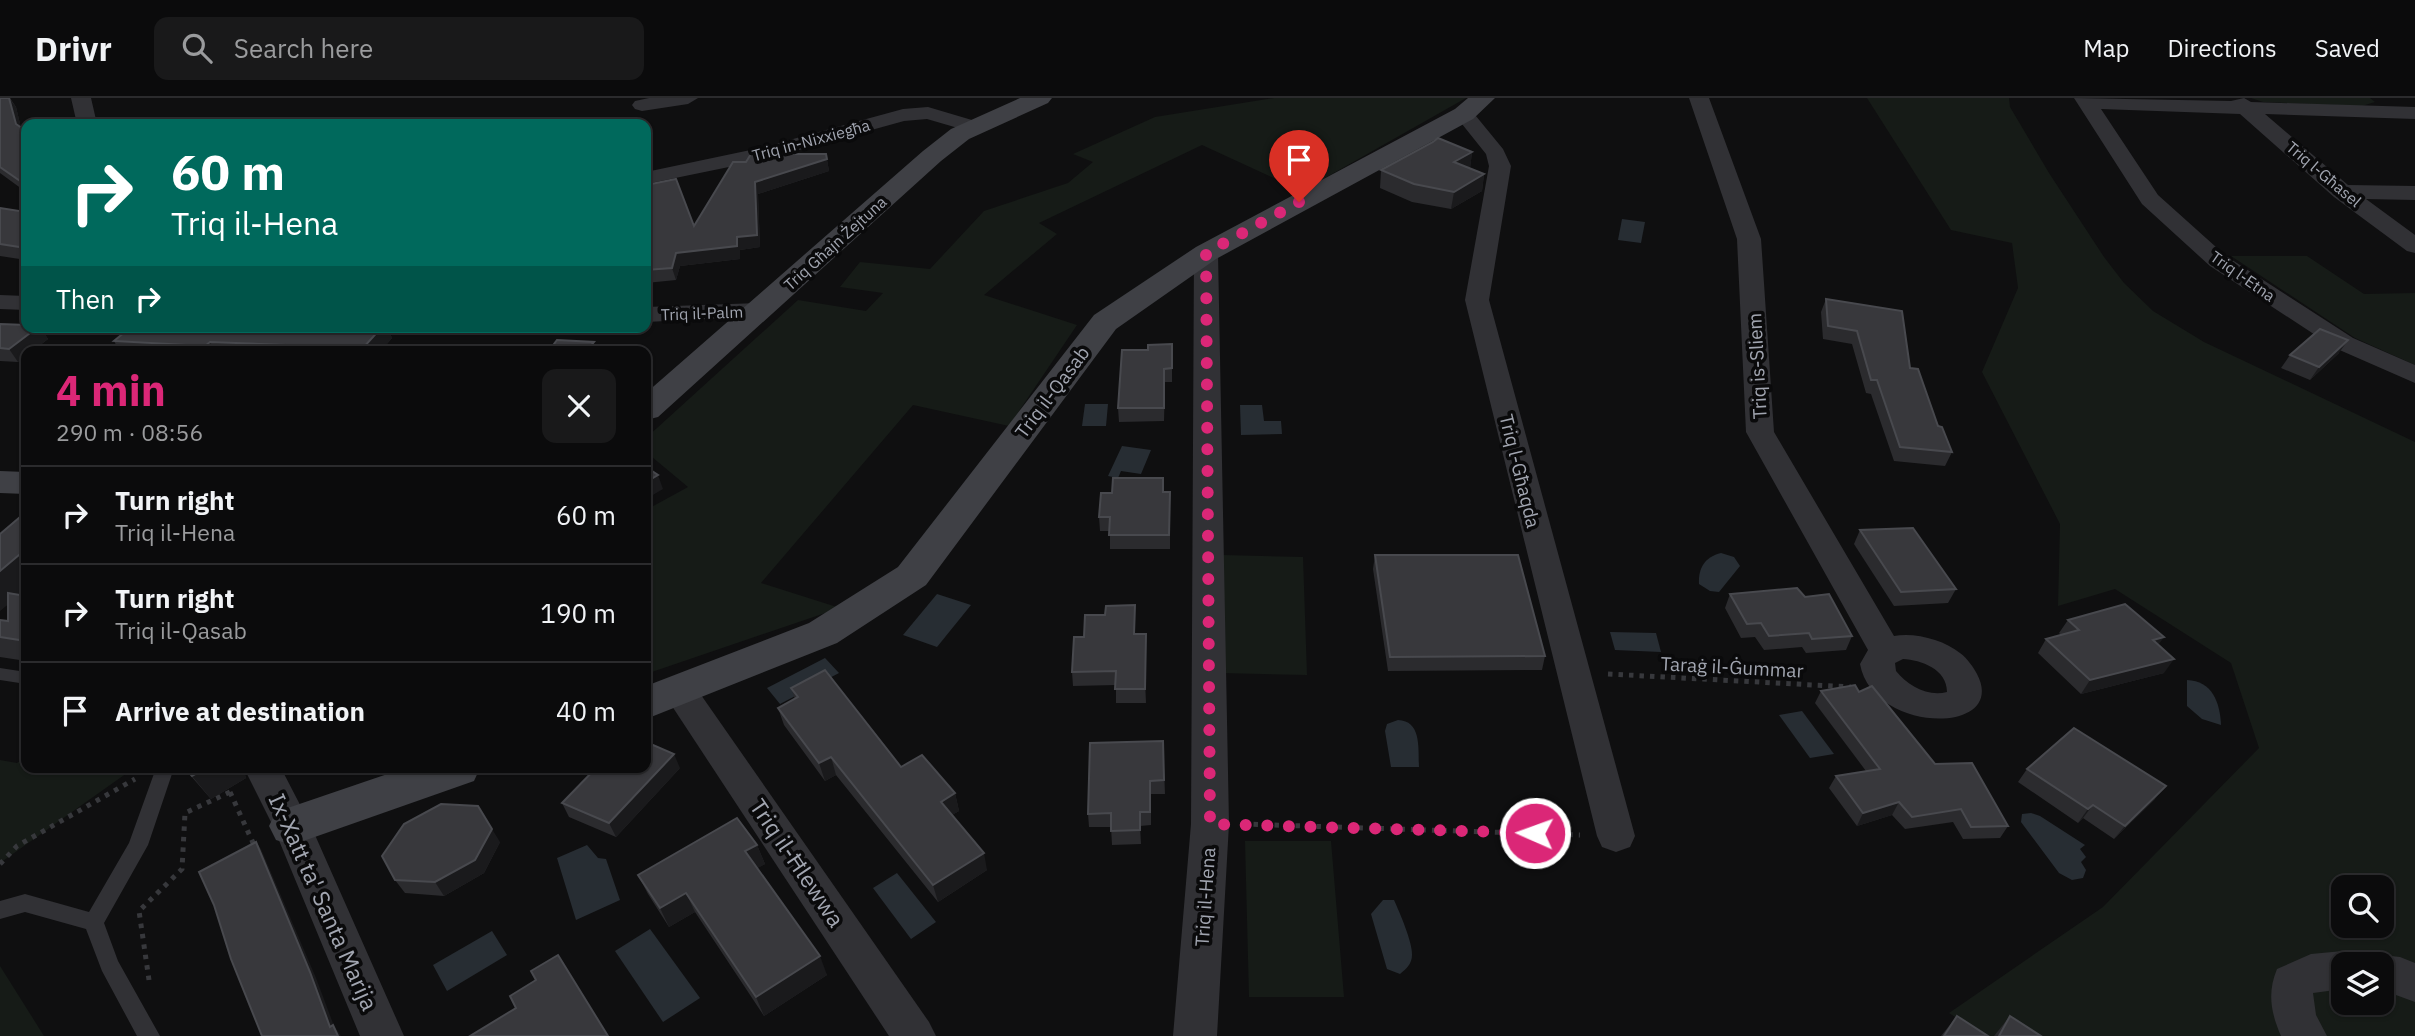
<!DOCTYPE html>
<meta charset="utf-8">
<style>
body{margin:0;font-family:"IBM Plex Sans",sans-serif;background:#19191a;color:#f1f3f6;height:100vh;display:flex;flex-direction:column;font-size:26px;white-space:nowrap}
*{box-sizing:border-box;margin:0}
p{font-size:23px;color:#9a9b9d}
.icon{flex:none;width:38px;height:38px;fill:none;stroke:currentColor;stroke-width:2;stroke-linecap:round;stroke-linejoin:round}
.map{position:relative;flex:1;overflow:hidden}
.details{position:absolute;left:21px;top:248px;width:630px;height:427px;display:flex;flex-direction:column;background:#0b0b0c;border-radius:14px;box-shadow:0 2px 5px #0004,0 0 0 2px #2b2b2d}
.details>*{flex:none}
.hud{position:absolute;left:21px;top:21px;width:630px;height:214px;border-radius:14px;box-shadow:0 2px 5px #0004,0 0 0 2px #2b2b2d;background:#00695c;color:#fff;overflow:hidden}
.fabs{position:absolute;left:2331px;top:777px;display:grid;gap:14px}
.fabs a{display:grid;place-items:center;width:63px;height:63px;border-radius:14px;background:#0b0b0c;box-shadow:0 2px 5px #0004,0 0 0 2px #2b2b2d;font-size:35px}
.pin{position:absolute;display:grid;place-items:center;width:60px;height:60px;color:#fff;margin:-72px -30px;border-radius:50% 50% 50% 0;rotate:-45deg;box-shadow:0 0 7px #0007}
.pin .icon{rotate:45deg}
.me{position:absolute;width:77px;margin:-38px;rotate:272deg;stroke-linejoin:round;filter:drop-shadow(0 0 5px #0008)}
.turn{display:flex;align-items:center;gap:24px;height:147px;padding:0 35px;font-size:32px}
.turn .icon{width:91px;height:91px;stroke-width:2.5}
.turn b{display:block;font-size:49px;line-height:60px}
.then{display:flex;align-items:center;height:66px;padding:0 35px;background:#0003;gap:14px;font-size:26px}
.round{display:grid;place-items:center;flex:none;width:74px;height:74px;border-radius:14px;background:#19191a}
.summary{display:flex;align-items:center;justify-content:space-between;height:119px;padding:0 35px}
h1{font-size:42px;font-weight:800;line-height:52px;color:#db2777}
ul{padding:0;list-style:none}
li{display:flex;align-items:center;gap:21px;height:98px;padding:0 35px;border-top:2px solid #2b2b2d}
li div{flex:1}
li b{display:block;font-size:26px}
li em{font-style:normal}
header{display:flex;align-items:center;gap:42px;box-sizing:border-box;height:98px;padding:0 35px;background:#0b0b0c;border-bottom:2px solid #2b2b2d}
header strong{font-size:33px}
nav{display:flex;gap:38px;margin-inline-start:auto;font-size:24px}
.search{width:490px;height:63px;background:#19191a;display:flex;align-items:center;gap:18px;box-sizing:border-box;padding:0 24px;border-radius:14px;color:#9a9b9d;font-size:26px}
.map>svg:first-child{display:block}
</style>
<header>
<strong>Drivr</strong>
<div class="search"><svg class="icon" aria-label="search" viewBox="0 0 24 24"><circle cx="10" cy="10" r="6"/><path d="M15 15l6 6"/></svg>Search here</div>
<nav><a>Map</a><a>Directions</a><a>Saved</a></nav>
</header>
<div class="map">
<svg width="2415" height="938" viewBox="0 0 2415 938">
<rect width="100%" height="100%" fill="#0f0f10"/>
<g fill="#161b17" fill-rule="evenodd">
<path d="M1274 0H1466L1302 93 1202 47 1039 125 1057 136 984 197 1077 227 1009 328 913 307 761 485 840 510 646 576V412L688 389 646 354V340L798 202 866 213 883 195 840 189 860 164 930 171 984 113 1068 85 1093 64 1073 56 1155 19Z"/>
<path d="M1867 0H2009L2010 9 2049 75 2104 159 2124 185 2153 213 2204 244 2415 344V938H1985L1949 915 2103 809 2259 650 2231 565 2115 491 2058 508 2060 426 1982 274 2018 190 2012 145 1951 132ZM2343 789H2382V828H2343ZM2343 866H2382V905H2343Z"/>
<path d="M2251 0H2370L2375 4 2362 8 2263 4Z"/>
<path d="M2231 158H2307L2364 196 2415 195V267L2355 240Z"/>
<path d="M1223 457 1303 459 1307 577 1220 575Z"/>
<path d="M26 659V670H134L0 765V662L17 665Z"/>
<path d="M1245 743H1331L1344 899H1249Z"/>
<path d="M0 868 44 938H0Z"/>
</g>
<g fill="#272d33">
<path d="M1622 121 1645 124 1641 145 1618 142Z"/>
<path d="M1085 306H1108L1106 328H1082Z"/>
<path d="M1262 307 1264 323H1281L1282 336 1241 337 1240 307Z"/>
<path d="M1122 348 1151 352 1141 376 1121 373 1118 380 1108 378Z"/>
<path d="M1721 455 1734 459 1740 468 1719 494 1710 493 1699 486C1698 470 1705 459 1721 455Z"/>
<path d="M937 496 971 507 937 549 903 537Z"/>
<path d="M1610 534 1656 535 1661 554 1615 552Z"/>
<path d="M825 560 839 575 780 606 767 590Z"/>
<path d="M2187 582C2212 583 2220 604 2221 627L2202 621 2187 608Z"/>
<path d="M1802 613 1834 656 1810 660 1779 617Z"/>
<path d="M1398 622C1422 623 1418 651 1419 669H1391L1385 633 1387 626Z"/>
<path d="M2031 715 2040 718 2085 747 2080 751 2086 759 2081 764 2086 772 2083 780 2072 782 2059 775 2021 724 2022 716Z"/>
<path d="M587 747 598 760 606 761 620 802 576 822 557 760Z"/>
<path d="M897 775 936 824 911 841 873 790Z"/>
<path d="M1383 802H1394C1399 813 1413 845 1412 857 1412 866 1406 871 1400 876L1387 871 1371 816Z"/>
<path d="M650 831 700 900 663 924 615 853Z"/>
<path d="M492 833 507 857 447 893 433 867Z"/>
</g>
<g fill="none" stroke-linecap="round" stroke-linejoin="round">
<g stroke="#37383c" stroke-width="5" stroke-dasharray="4.5 6" stroke-linecap="butt">
<path d="M1608 576 1851 589"/>
<path d="M230 694 254 747 256 745"/>
<path d="M1243 726 1580 737"/>
<path d="M0 766 17 748 135 681"/>
<path d="M149 882 139 813 182 771 185 715 230 694 223 690"/>
</g>
<g fill="#313135" fill-rule="evenodd">
<path d="M0 570 26 574V586L0 582Z"/>
<path d="M156 670H174L148 747 104 825 118 863 160 938H137L102 873 86 831 25 814 0 821V803L25 796 89 814 129 745Z"/>
</g>
<g fill="#313135" fill-rule="evenodd">
<path d="M71 0H91L97 26H77Z"/>
<path d="M649 0H698L688 6 642 13 635 11 632 7 635 3Z"/>
<path d="M1689 0H1709L1761 141 1774 334 1894 538C1915 534 1944 542 1960 555 1968 561 1973 569 1977 576 2009 637 1873 637 1860 566L1868 552 1746 334 1737 141ZM1903 561C1921 562 1947 571 1947 594 1928 599 1908 588 1896 573L1895 565Z"/>
<path d="M2074 0 2231 3 2244 0 2251 4 2415 9V21L2265 16 2348 87 2415 88V102L2366 101 2415 137V155L2407 153 2334 99 2240 16 2101 11 2158 97 2226 158 2353 240 2415 267V285L2335 250 2210 168 2142 106Z"/>
<path d="M928 9 982 25 985 29 982 33 975 35 927 21 904 23 763 62 646 86V74L760 50 903 11Z"/>
<path d="M1464 10 1471 12 1503 51 1511 68 1489 202 1635 738 1630 749 1616 754 1602 749 1597 738 1465 202 1489 68 1486 56 1454 16 1457 12Z"/>
<path d="M1206 148 1214 150 1218 155 1229 726 1217 938H1173L1191 726 1194 155 1198 150Z"/>
<path d="M0 197 26 198V212L0 211Z"/>
<path d="M759 205 768 208 772 213 768 218 646 224V209Z"/>
<path d="M680 580 692 584 929 924 936 938H889L668 602 663 593 668 584Z"/>
<path d="M244 670H281L311 728 404 938H360L273 728Z"/>
<path d="M2343 853 2358 859 2361 866H2343V891L2313 895 2316 917 2327 938H2281C2271 915 2267 895 2277 871L2311 856Z"/>
<path d="M2382 857 2400 859 2415 865V904L2396 897 2382 895V866H2366L2367 863Z"/>
</g>
<g fill="#3f4045" fill-rule="evenodd">
<path d="M1020 0H1052L1048 5 969 41 941 63 658 319 646 322V295L923 53 951 31Z"/>
<path d="M1468 0H1495L1473 21 1216 161 1116 231 926 487 837 545 646 621V588L809 525 898 469 1094 217 1196 149 1455 11Z"/>
<path d="M0 373 26 374V396L0 395Z"/>
<path d="M405 670H480L474 683 292 747 276 742 269 728 276 714Z"/>
</g>
</g>
<g fill="#2b2b2e">
<path d="M0 0H10L16 9 21 30 26 33V94L0 75Z"/>
<path d="M1472 54 1470 70 1484 76 1482 93 1451 111 1412 104 1380 90 1381 72Z"/>
<path d="M826 56 829 73 758 96 760 149 740 152V161L680 168 676 182 646 185V87L694 128 746 64Z"/>
<path d="M0 110 26 114V162L0 158Z"/>
<path d="M1826 201 1910 270 1952 354 1945 368 1894 363 1871 296 1866 295 1852 246 1823 241 1821 214Z"/>
<path d="M0 226 26 229H40L48 241 18 264 0 263Z"/>
<path d="M131 229H387L392 240 380 254H120L114 243Z"/>
<path d="M1172 246V284H1165L1164 323 1119 324 1118 310Z"/>
<path d="M2339 255 2310 282 2281 270 2290 257Z"/>
<path d="M1163 380 1164 394 1170 407V451H1110V433H1100L1099 419 1112 395Z"/>
<path d="M1860 432 1956 491 1948 505 1894 508 1854 446Z"/>
<path d="M1375 457 1545 558 1542 572 1388 573 1373 471Z"/>
<path d="M26 490 18 497 26 498V563L0 559V522L8 523V505L0 513Z"/>
<path d="M1730 496 1805 499 1852 538 1846 552 1806 555 1802 549 1764 552 1755 539 1741 540 1725 510Z"/>
<path d="M1135 521V536L1146 549V605H1116V587L1073 588 1072 574 1084 539Z"/>
<path d="M2068 522 2164 575 2081 596 2038 555 2046 541 2061 537 2059 535Z"/>
<path d="M791 590 901 669 955 695 959 713 952 717 987 772 938 804 836 677 825 683 784 627 778 610 795 601Z"/>
<path d="M1821 593 1859 594 1935 666 2008 728 2000 740 1963 741 1953 724 1905 731 1892 717 1857 728 1829 690 1836 678 1866 673 1815 605Z"/>
<path d="M1163 643 1165 696H1151V727L1140 728 1141 746 1112 747 1111 729H1089L1088 716Z"/>
<path d="M184 670H243L246 680 211 701Z"/>
<path d="M680 670 616 739 569 719 562 705Z"/>
<path d="M2027 671 2155 701 2114 741 2083 720 2078 725 2018 684Z"/>
<path d="M500 744 484 775 444 798 405 795 395 782Z"/>
<path d="M757 747 765 766 757 770 827 877 764 918 695 814 669 829 648 796 638 777Z"/>
<path d="M1957 918 1988 938H1941Z"/>
<path d="M2010 918 2041 938H1994Z"/>
</g>
<g fill="#1a1a1c">
<path d="M9 0 16 9 23 38 16 26Z"/>
<path d="M1472 54 1470 71 1454 64Z"/>
<path d="M827 61 829 73 758 96 760 149 740 152V161L680 168 676 182 672 170 676 155 737 139 755 84Z"/>
<path d="M1484 76 1482 93 1451 111 1454 94Z"/>
<path d="M38 229H40L48 241 31 254H26V257L18 264 9 251Z"/>
<path d="M382 229H387L392 240 380 254H365L363 250Z"/>
<path d="M2348 242 2339 255 2310 282 2319 269Z"/>
<path d="M210 244 216 254H209L205 248Z"/>
<path d="M658 377 663 391 646 401V384Z"/>
<path d="M26 451V490L0 513V473Z"/>
<path d="M1146 536V605L1145 591Z"/>
<path d="M2164 539 2154 553 2153 542Z"/>
<path d="M2174 561 2164 575 2081 596 2090 582Z"/>
<path d="M674 656 680 670 616 739 609 725Z"/>
<path d="M831 659 836 677 825 683 819 665Z"/>
<path d="M206 670H243L246 680 211 701 192 678Z"/>
<path d="M2166 688 2155 701 2114 741 2125 728Z"/>
<path d="M955 695 959 713 945 721 941 704Z"/>
<path d="M1899 704 1892 717 1857 728 1863 715Z"/>
<path d="M2093 707 2083 720 2078 725 2088 711Z"/>
<path d="M492 731 500 744 484 775 444 798 435 784Z"/>
<path d="M256 744 261 751 316 880 334 928 341 938H338L330 929Z"/>
<path d="M757 747 765 766 753 773 745 753Z"/>
<path d="M984 755 987 772 938 804 933 787Z"/>
<path d="M686 795 695 814 669 829 660 810Z"/>
<path d="M820 858 827 877 764 918 756 899Z"/>
</g>
<g fill="#38383c" stroke="#48494e" stroke-width="2">
<path d="M0 0H9L16 26 26 33V87L0 69Z"/>
<path d="M1438 40 1472 54 1454 64 1484 76 1454 94 1414 86 1381 72 1433 44Z"/>
<path d="M751 56H826L827 61 755 84 757 137 737 139V148L676 155 672 170 646 172V87L676 81 694 128 733 64H746Z"/>
<path d="M0 110 26 114V150L0 146Z"/>
<path d="M1826 201 1902 213 1910 270 1918 271 1938 328 1942 329 1952 354 1900 349 1877 282H1871L1857 233 1828 228Z"/>
<path d="M0 226 26 227V229H38L9 251 0 250Z"/>
<path d="M131 229H382L363 250 210 244 205 248 114 243Z"/>
<path d="M2320 231 2348 242 2319 269 2290 257Z"/>
<path d="M557 242 594 244 589 250H606L604 254H548Z"/>
<path d="M1172 246V270L1164 271V310H1118L1122 252H1148V247Z"/>
<path d="M646 369 658 377 646 384Z"/>
<path d="M1113 380H1163V394H1170L1169 437H1109L1110 419H1099L1101 395H1112Z"/>
<path d="M26 414V451L0 473V436Z"/>
<path d="M1913 430 1956 491 1901 494 1860 432Z"/>
<path d="M1375 457H1518L1545 558 1390 559Z"/>
<path d="M1797 490 1805 499 1829 496 1852 538 1812 541 1809 535 1769 538 1761 525 1747 526 1730 496Z"/>
<path d="M8 495 26 498V543L0 539V522L8 523Z"/>
<path d="M2125 506 2164 539 2153 542 2174 561 2090 582 2046 541 2079 532 2068 522Z"/>
<path d="M1135 507 1134 536H1146L1145 591H1115L1116 573 1072 574 1074 539H1084L1085 517H1105L1106 508Z"/>
<path d="M825 572 901 669 922 657 955 695 941 704 984 755 933 787 831 659 819 665 778 610 798 599 791 590Z"/>
<path d="M1855 587 1859 594 1872 588 1935 666 1972 665 2008 728 1971 729 1961 711 1912 719 1899 704 1863 715 1836 678 1880 671 1821 593Z"/>
<path d="M2074 630 2166 688 2125 728 2093 707 2088 711 2027 671Z"/>
<path d="M1163 643 1164 682 1150 683V714H1140V732L1111 733V715L1088 716 1090 645Z"/>
<path d="M646 644 674 656 609 725 562 705 596 670H646Z"/>
<path d="M185 670H206L192 678Z"/>
<path d="M441 706 478 708 492 731 475 762 435 784 395 782 382 758 404 726Z"/>
<path d="M737 720 757 747 745 753 820 858 756 899 686 795 660 810 638 777Z"/>
<path d="M256 744 310 874 330 929 333 927 338 938H262L231 861 214 807 199 774Z"/>
<path d="M558 857 608 938H470L516 910 510 898 536 882 531 873Z"/>
<path d="M1957 918 1988 938H1944Z"/>
<path d="M2010 918 2041 938H1999Z"/>
</g>
<g fill="none" stroke-linecap="round" stroke-linejoin="round">
<path stroke="#db2777" stroke-width="12" stroke-dasharray="0 21.6" d="M1299 104 1206 155 1210 726 1535 735"/>
</g>
<g text-anchor="middle" stroke-width="7" stroke-linejoin="round" paint-order="stroke">
<g font-size="16" fill="#a1a5b0" stroke="#0a0a0b">
<text transform="translate(811 42) rotate(-15)" y="6">Triq in-Nixxiegħa</text>
<text transform="translate(2324 76) rotate(40)" y="6">Triq l-Għasel</text>
<text transform="translate(835 145) rotate(-42)" y="6">Triq Għajn Żejtuna</text>
<text transform="translate(2243 178) rotate(35)" y="6">Triq l-Etna</text>
<text transform="translate(702 215) rotate(-2)" y="6">Triq il-Palm</text>
</g>
<g font-size="19" fill="#a1a5b0" stroke="#0a0a0b">
<text transform="translate(1757 268) rotate(-93)" y="7">Triq is-Sliem</text>
<text transform="translate(1052 294) rotate(-53)" y="7">Triq il-Qasab</text>
<text transform="translate(1520 373) rotate(76)" y="7">Triq l-Għaqda</text>
<text transform="translate(1732 569) rotate(3)" y="7">Taraġ il-Ġummar</text>
<text transform="translate(1205 799) rotate(-86)" y="7">Triq il-Hena</text>
</g>
<g font-size="23" fill="#a1a5b0" stroke="#0a0a0b">
<text transform="translate(797 765) rotate(56)" y="8">Triq il-Ħlewwa</text>
<text transform="translate(323 804) rotate(66)" y="8">Ix-Xatt ta' Santa Marija</text>
</g>
</g>
</svg>
<div class="fabs">
<a><svg class="icon" aria-label="search" viewBox="0 0 24 24"><circle cx="10" cy="10" r="6"/><path d="M15 15l6 6"/></svg></a>
<a><svg class="icon" aria-label="layers" viewBox="0 0 24 24"><path d="M12 4l9 5-9 5-9-5zM3 14l9 5 9-5"/></svg></a>
</div>
<div class="pin" style="left:1299px;top:104px;background:#d93025"><svg class="icon" aria-label="arrive" viewBox="0 0 24 24"><path d="M6 21V4h12l-3 4 3 4H6"/></svg></div>
<svg class="me" style="left:1535px;top:735px" viewBox="-20 -20 40 40"><circle r="17" fill="#db2777" stroke="#fff" stroke-width="3"/><path d="M0-11L8 9 0 5-8 9z" fill="#fff"/></svg>
<div class="hud">
<div class="turn"><svg class="icon" aria-label="right" viewBox="0 0 24 24"><path d="M7 20v-9h11M14 6l5 5-5 5"/></svg><div><b>60 m</b>Triq il-Hena</div></div>
<div class="then">Then<svg class="icon" aria-label="right" viewBox="0 0 24 24"><path d="M7 20v-9h11M14 6l5 5-5 5"/></svg></div>
</div>
<section class="details">
<div class="summary"><div><h1>4 min</h1><p>290 m · 08:56</p></div><a class="round"><svg class="icon" aria-label="close" viewBox="0 0 24 24"><path d="M6 6l12 12M18 6L6 18"/></svg></a></div>
<ul>
<li><svg class="icon" aria-label="right" viewBox="0 0 24 24"><path d="M7 20v-9h11M14 6l5 5-5 5"/></svg><div><b>Turn right</b><p>Triq il-Hena</p></div><em>60 m</em></li>
<li><svg class="icon" aria-label="right" viewBox="0 0 24 24"><path d="M7 20v-9h11M14 6l5 5-5 5"/></svg><div><b>Turn right</b><p>Triq il-Qasab</p></div><em>190 m</em></li>
<li><svg class="icon" aria-label="arrive" viewBox="0 0 24 24"><path d="M6 21V4h12l-3 4 3 4H6"/></svg><div><b>Arrive at destination</b></div><em>40 m</em></li>
</ul>
</section>
</div>
